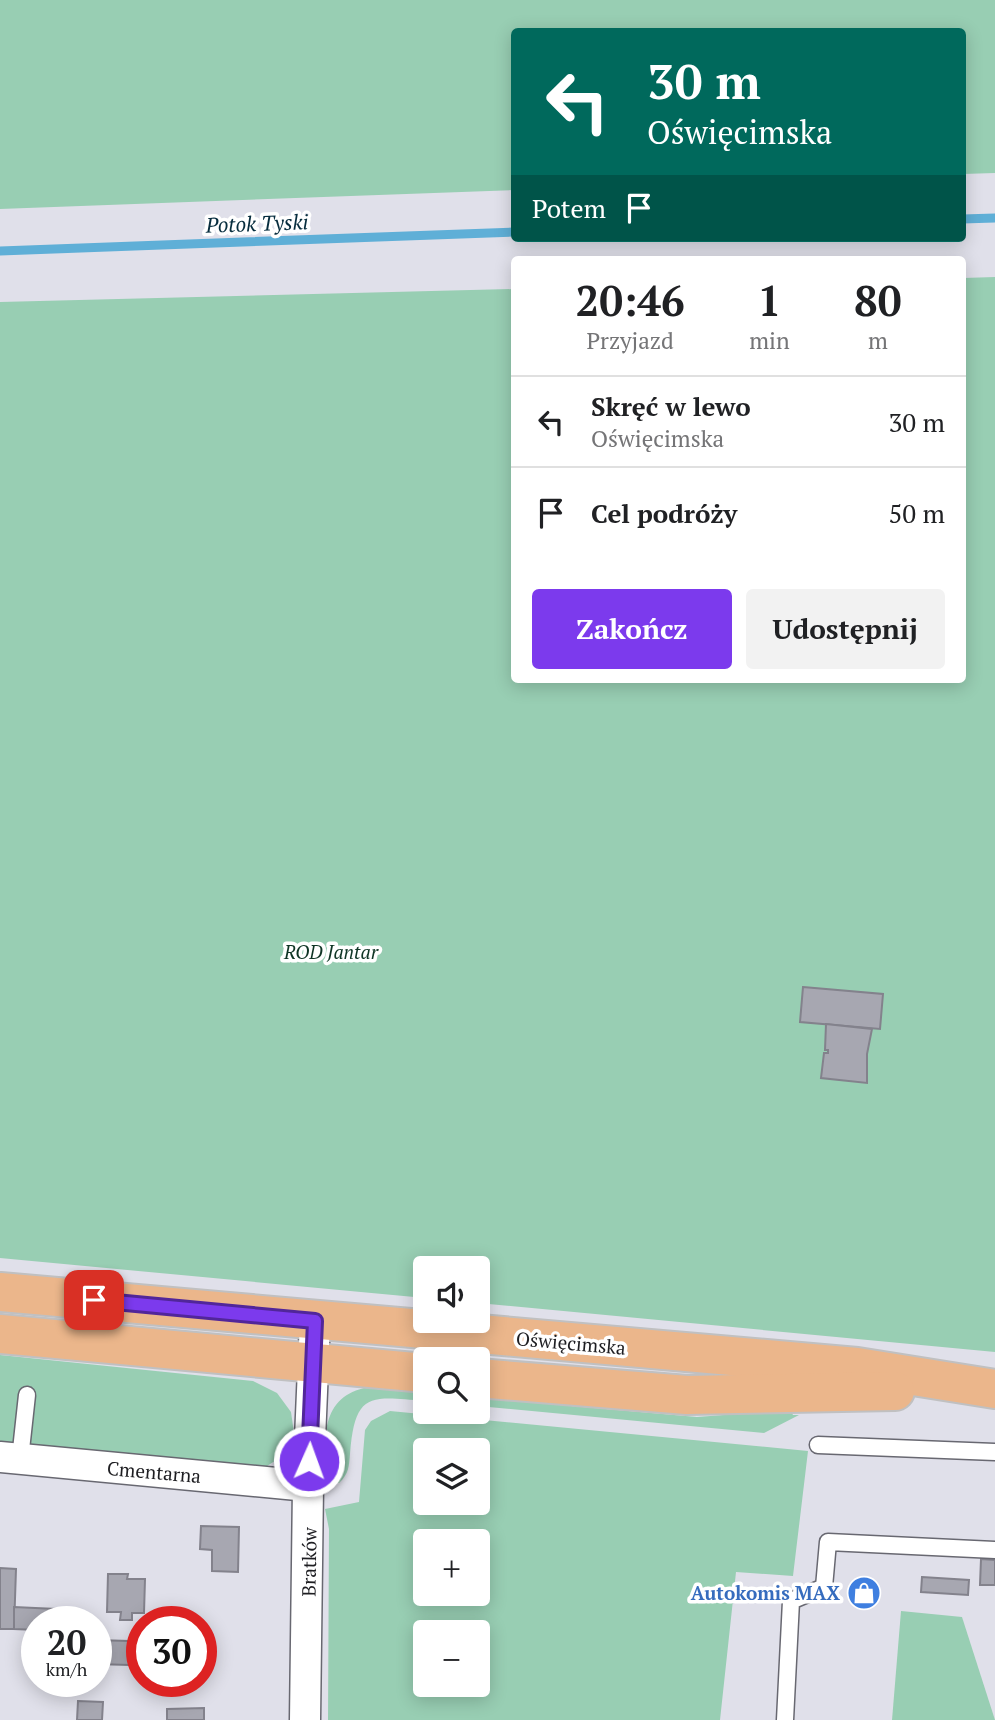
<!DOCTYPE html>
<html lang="pl">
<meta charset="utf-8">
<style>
body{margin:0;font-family:"PT Serif",serif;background:#f2f2f2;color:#202124;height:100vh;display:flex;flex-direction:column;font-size:26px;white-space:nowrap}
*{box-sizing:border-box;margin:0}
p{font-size:23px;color:#757577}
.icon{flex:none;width:38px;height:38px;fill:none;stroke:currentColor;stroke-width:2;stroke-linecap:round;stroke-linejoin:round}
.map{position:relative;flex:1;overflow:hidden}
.sheet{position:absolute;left:511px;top:256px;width:455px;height:427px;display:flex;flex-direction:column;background:#fff;border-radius:7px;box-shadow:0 4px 18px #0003}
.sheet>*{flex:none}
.top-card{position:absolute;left:511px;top:28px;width:455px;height:214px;border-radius:7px;box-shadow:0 4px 18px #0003;background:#00695c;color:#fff;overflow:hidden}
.fabs{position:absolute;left:413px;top:1256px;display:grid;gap:14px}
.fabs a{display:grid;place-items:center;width:77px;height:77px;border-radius:7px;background:#fff;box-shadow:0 4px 18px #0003;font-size:35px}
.speed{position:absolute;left:21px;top:1606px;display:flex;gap:14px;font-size:35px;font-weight:700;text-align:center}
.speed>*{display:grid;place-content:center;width:91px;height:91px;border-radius:50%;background:#fff;box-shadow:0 4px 18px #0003;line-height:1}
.speed small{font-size:18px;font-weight:400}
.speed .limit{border:10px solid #d22;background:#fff;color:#111}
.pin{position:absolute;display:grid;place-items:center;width:60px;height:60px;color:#fff;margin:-30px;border-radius:14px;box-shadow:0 4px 10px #0006}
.me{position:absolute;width:77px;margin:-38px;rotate:2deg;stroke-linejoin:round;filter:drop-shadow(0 0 5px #0008)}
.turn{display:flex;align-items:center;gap:24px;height:147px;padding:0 21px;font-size:32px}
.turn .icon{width:91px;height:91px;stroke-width:2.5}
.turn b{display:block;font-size:49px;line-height:60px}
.then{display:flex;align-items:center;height:66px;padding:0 21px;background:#0003;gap:14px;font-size:26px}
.eta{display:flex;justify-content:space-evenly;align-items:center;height:119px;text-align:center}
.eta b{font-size:42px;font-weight:700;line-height:49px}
.action{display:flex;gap:14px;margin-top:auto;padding:14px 21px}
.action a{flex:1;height:80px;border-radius:7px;background:#7c3aed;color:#fff;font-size:28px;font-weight:700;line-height:80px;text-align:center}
.action a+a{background:#f2f2f2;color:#202124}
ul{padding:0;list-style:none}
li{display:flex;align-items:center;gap:21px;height:91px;padding:0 21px;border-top:2px solid #e0e0e0}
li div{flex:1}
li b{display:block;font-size:26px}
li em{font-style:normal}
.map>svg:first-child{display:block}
</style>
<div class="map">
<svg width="995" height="1720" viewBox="0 0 995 1720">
<rect width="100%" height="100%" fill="#e0e0ea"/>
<g fill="#98ceb3" fill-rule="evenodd">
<path d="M0 0H995V173L963 174 962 32H514V190L0 209Z"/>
<path d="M995 277V1352L478 1303V1269H425V1298L0 1258V302L514 289V679H962L963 278Z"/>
<path d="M0 1355 253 1381 277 1393 291 1412 294 1433 284 1455 264 1468 0 1443Z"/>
<path d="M364 1388 425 1393V1401C369 1396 355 1392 350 1454 349 1466 349 1474 339 1483L325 1482C325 1444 318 1399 364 1388Z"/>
<path d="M478 1398 697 1417 790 1410 793 1415H799L764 1433 478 1406Z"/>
<path d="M390 1411 808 1451 793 1576 736 1572 720 1720H328L329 1529 325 1509 359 1502 365 1430 371 1421ZM425 1451H478V1503H425ZM425 1542H478V1594H425ZM425 1633H478V1685H425Z"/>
<path d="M901 1611 962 1617 995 1720H892Z"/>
</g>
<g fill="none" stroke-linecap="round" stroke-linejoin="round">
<g stroke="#5fafd7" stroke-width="9">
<path d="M962 219 995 218"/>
<path d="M0 251 514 232"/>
</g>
</g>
<g fill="#a7a7b1" stroke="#83828c" stroke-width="2">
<path d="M803 987 883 994 880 1029 800 1022Z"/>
<path d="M826 1024 872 1029 867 1054V1083L821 1078 824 1053H828V1050H825Z"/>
<path d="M201 1526 239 1527 238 1572 212 1571V1550L200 1549Z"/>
<path d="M981 1559 995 1560V1585H980Z"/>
<path d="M0 1568 16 1569 14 1629H0Z"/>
<path d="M108 1574H128L127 1579H145L144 1613H132V1620H120L121 1612H107Z"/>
<path d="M922 1577 969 1580 968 1595 921 1592Z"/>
<path d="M14 1607 56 1609 55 1622H37V1630L14 1629Z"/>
<path d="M96 1640 129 1641V1665L96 1664Z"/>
<path d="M78 1701 103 1702 102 1720H77Z"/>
<path d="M204 1708V1720H167V1709Z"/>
</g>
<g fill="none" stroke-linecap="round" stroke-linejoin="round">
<defs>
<g id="lane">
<path d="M818 1445 995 1452"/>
<path d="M20 1459 27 1395"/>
<path d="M785 1720 791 1601 824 1587 828 1542 995 1550"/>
</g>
<g id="street">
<path d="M0 1457 308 1486"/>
<path d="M305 1720 308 1486 315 1321"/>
</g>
<g id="primary">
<path d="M0 1292 857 1367 995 1389"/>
<path d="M0 1334 425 1373"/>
<path d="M478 1378 687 1395 895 1391"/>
</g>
</defs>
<use href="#lane" stroke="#686871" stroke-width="19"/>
<use href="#street" stroke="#686871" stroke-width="33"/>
<use href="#primary" stroke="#c0c0c1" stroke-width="42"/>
<use href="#lane" stroke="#fff" stroke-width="16"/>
<use href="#street" stroke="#fff" stroke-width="30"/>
<use href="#primary" stroke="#ebb68b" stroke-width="38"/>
</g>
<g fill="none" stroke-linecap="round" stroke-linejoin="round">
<defs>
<path id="route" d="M94 1300 315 1321 309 1461"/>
</defs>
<use href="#route" stroke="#51269a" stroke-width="18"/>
<use href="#route" stroke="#7c3aed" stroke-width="12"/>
</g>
<defs>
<symbol id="shop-disc" viewBox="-11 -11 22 22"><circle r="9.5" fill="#3f7fe0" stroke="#fff"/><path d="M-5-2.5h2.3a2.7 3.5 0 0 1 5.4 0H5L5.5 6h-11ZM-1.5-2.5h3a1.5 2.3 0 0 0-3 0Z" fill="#fff"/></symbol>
</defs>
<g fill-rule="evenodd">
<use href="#shop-disc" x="845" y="1574" width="38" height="38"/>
</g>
<g text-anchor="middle" stroke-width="7" stroke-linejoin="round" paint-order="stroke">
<g font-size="19" font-style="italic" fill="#0f3525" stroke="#fff">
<text x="331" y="959">ROD Jantar</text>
</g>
<g font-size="19" fill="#1e1e22" stroke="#fff">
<text transform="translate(571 1343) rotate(5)" y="7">Oświęcimska</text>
<text transform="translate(154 1472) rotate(5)" y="7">Cmentarna</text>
<text transform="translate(309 1562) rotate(-89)" y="7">Bratków</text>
</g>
<g font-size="19" font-weight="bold" fill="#366cbe" stroke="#fff" text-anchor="end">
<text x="840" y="1600">Autokomis MAX</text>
</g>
<g font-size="21" font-style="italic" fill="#072d3e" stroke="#fff">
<text transform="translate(257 224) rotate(-2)" y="7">Potok Tyski</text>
</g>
</g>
</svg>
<div class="fabs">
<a><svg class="icon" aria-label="sound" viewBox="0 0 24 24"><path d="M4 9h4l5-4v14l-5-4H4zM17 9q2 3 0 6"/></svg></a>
<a><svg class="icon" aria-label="search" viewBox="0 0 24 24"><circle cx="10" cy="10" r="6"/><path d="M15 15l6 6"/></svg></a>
<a><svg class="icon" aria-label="layers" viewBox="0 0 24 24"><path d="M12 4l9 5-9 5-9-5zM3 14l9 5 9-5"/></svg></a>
<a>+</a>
<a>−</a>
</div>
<div class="speed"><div>20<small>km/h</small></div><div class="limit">30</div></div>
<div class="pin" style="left:94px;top:1300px;background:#d93025"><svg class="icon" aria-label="arrive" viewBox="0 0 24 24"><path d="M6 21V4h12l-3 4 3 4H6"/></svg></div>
<svg class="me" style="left:309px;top:1461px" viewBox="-20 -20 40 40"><circle r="17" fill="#7c3aed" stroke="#fff" stroke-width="3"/><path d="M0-11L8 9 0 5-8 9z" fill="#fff"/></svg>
<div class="top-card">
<div class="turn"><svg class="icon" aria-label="left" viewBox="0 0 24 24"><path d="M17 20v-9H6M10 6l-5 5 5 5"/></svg><div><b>30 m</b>Oświęcimska</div></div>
<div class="then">Potem<svg class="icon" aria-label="arrive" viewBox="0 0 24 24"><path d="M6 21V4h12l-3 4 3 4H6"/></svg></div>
</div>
<section class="sheet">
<div class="eta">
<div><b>20:46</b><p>Przyjazd</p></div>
<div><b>1</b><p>min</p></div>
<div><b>80</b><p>m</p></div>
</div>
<ul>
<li><svg class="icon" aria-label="left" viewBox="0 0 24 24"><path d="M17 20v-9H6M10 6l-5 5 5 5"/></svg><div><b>Skręć w lewo</b><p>Oświęcimska</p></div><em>30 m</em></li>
<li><svg class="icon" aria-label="arrive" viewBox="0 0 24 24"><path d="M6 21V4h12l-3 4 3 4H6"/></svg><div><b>Cel podróży</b></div><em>50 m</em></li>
</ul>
<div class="action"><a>Zakończ</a><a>Udostępnij</a></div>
</section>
</div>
